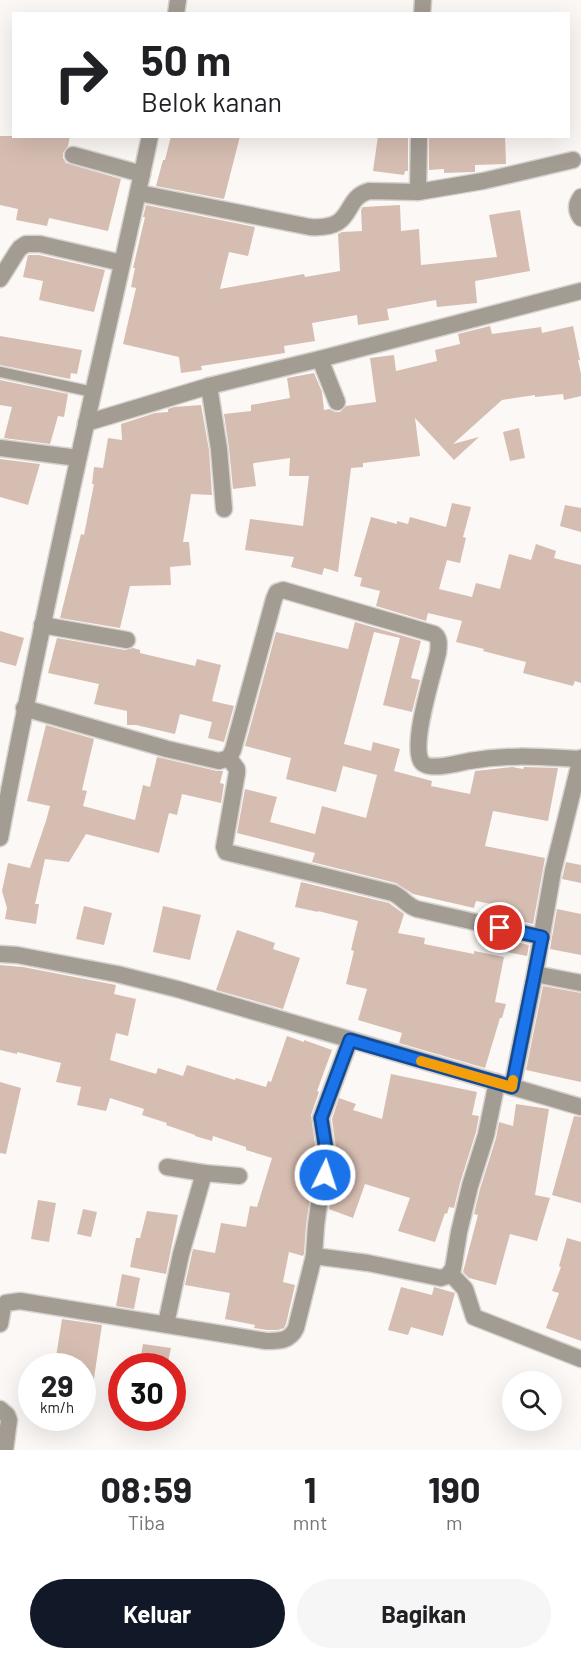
<!DOCTYPE html>
<html lang="id">
<style>
body{margin:0;font-family:Barlow,sans-serif;background:#f6f6f6;color:#202124;height:100vh;display:flex;flex-direction:column;font-size:22px;white-space:nowrap}
*{box-sizing:border-box;margin:0}
p{font-size:20px;color:#757577}
.icon{flex:none;width:33px;height:33px;fill:none;stroke:currentColor;stroke-width:2;stroke-linecap:round;stroke-linejoin:round}
.map{position:relative;height:1450px;overflow:hidden}
.details{display:flex;flex-direction:column;background:#fff;flex:1}
.details>*{flex:none}
.hud{position:absolute;left:12px;top:12px;width:558px;height:126px;border-radius:0px;box-shadow:0 6px 24px #0002;background:#fff;color:#202124;overflow:hidden}
.buttons{position:absolute;left:502px;top:1371px;display:grid;gap:12px}
.buttons a{display:grid;place-items:center;width:60px;height:60px;border-radius:50%;background:#fff;box-shadow:0 6px 24px #0002;font-size:30px}
.speed{position:absolute;left:18px;top:1353px;display:flex;gap:12px;font-size:30px;font-weight:700;text-align:center}
.speed>*{display:grid;place-content:center;width:78px;height:78px;border-radius:50%;background:#fff;box-shadow:0 6px 24px #0002;line-height:1}
.speed small{font-size:15px;font-weight:400}
.speed .limit{border:9px solid #d22;background:#fff;color:#111}
.pin{position:absolute;display:grid;place-items:center;width:51px;height:51px;color:#fff;margin:-26px;border:3px solid #fff;border-radius:50%;box-shadow:0 2px 6px #0007}
.me{position:absolute;width:66px;margin:-33px;rotate:4deg;stroke-linejoin:round;filter:drop-shadow(0 0 4px #0008)}
.turn{display:flex;align-items:center;gap:21px;height:126px;padding:0 30px;font-size:27px}
.turn .icon{width:78px;height:78px;stroke-width:2.5}
.turn b{display:block;font-size:42px;line-height:51px}
.eta{display:flex;justify-content:space-evenly;align-items:center;height:102px;text-align:center}
.eta b{font-size:36px;font-weight:700;line-height:42px}
.cta{display:flex;gap:12px;margin-top:auto;padding:12px 30px}
.cta a{flex:1;height:69px;border-radius:36px;background:#111827;color:#fff;font-size:24px;font-weight:700;line-height:69px;text-align:center}
.cta a+a{background:#f6f6f6;color:#202124}
.map>svg:first-child{display:block}
</style>
<div class="map">
<svg width="581" height="1450" viewBox="0 0 581 1450">
<rect width="100%" height="100%" fill="#fcf8f5"/>
<g fill="#d6bdb1">
<path d="M0 136H70L68 146 63 153V158L66 163 121 179 108 231 49 218 47 226 16 220 18 209 0 205Z"/>
<path d="M171 136H240L224 199 156 186 163 160H165Z"/>
<path d="M378 136H408V171H405L404 175 373 171Z"/>
<path d="M429 136H505L506 164 475 165V172H473L444 173V169L429 170Z"/>
<path d="M146 205 255 227 248 256 229 252 220 289 304 274 305 277 340 271 338 234 342 232 362 231 361 210 363 207 400 205 401 231 419 229 421 265 497 257 489 215 520 210 530 271 475 281 477 303 437 307 436 300 387 309 389 320 358 325 357 315 312 323 315 341 284 346 285 353 201 366 202 370 181 373 179 357 123 344 136 288 131 287 135 268H133L145 217H143Z"/>
<path d="M28 255H39L105 270 94 312 39 300 43 281 23 277Z"/>
<path d="M490 326 492 334 541 327 542 333 573 326 580 360H578L581 374V396L564 400 563 394 535 397V395L502 400 453 444 479 437 454 460 415 418 420 456 363 463V467L351 468 338 572 324 568 322 575 291 567 294 557 245 550 250 519 303 526 309 476H289L290 458 254 463 253 464 256 486 233 489 229 448 224 414 251 411V405L290 398 287 378 314 373 322 392 324 410 329 409 335 412H340L346 406 376 402 370 358 394 355 396 371 437 361 435 350 460 344 458 334Z"/>
<path d="M0 336 82 350 77 374 71 373 70 379 0 365Z"/>
<path d="M0 380 68 394 64 417 58 416 50 444 4 438 12 407 0 405Z"/>
<path d="M201 405 209 450 212 495 191 494 183 542H189L191 565 170 567 171 585 130 586 120 628 60 618 81 534 84 535 94 484H92L94 467 103 468 108 438 122 440 121 424 155 413 168 412V409L174 407Z"/>
<path d="M519 428 525 458 510 461 503 432Z"/>
<path d="M0 459 40 464 28 505 0 497Z"/>
<path d="M452 503 471 507 463 537 466 538 460 563 447 560 439 589 472 597 476 583 500 589 509 554 531 560 536 544 556 551 554 558 581 565V683L575 681 573 686 523 673 526 662 483 651 484 649 456 642 462 621 428 613 426 621 376 606 380 591 360 586 362 578 354 576 371 517 397 524V521L408 524 410 517 446 527Z"/>
<path d="M565 505 581 508V532L560 526Z"/>
<path d="M355 622 421 641 411 678 420 680 412 712 383 705 400 638 374 632 344 744 371 751 373 742 400 749 394 771 432 781 431 786 470 794 475 771 512 767 523 769 524 767 558 768 548 821 493 811 485 846 545 858 533 924 504 918 506 907 476 901 474 908 413 894 396 883 312 862 315 853 237 833 245 789 277 797 270 822 315 834 322 806 366 818 377 775 343 766 336 792 286 779 291 758 245 746 276 632 348 649Z"/>
<path d="M0 631 24 638 16 666 0 662Z"/>
<path d="M57 638 125 650 133 648 140 650V653L195 666 197 659 221 665 212 701 234 706 224 742 208 738 212 722 180 714 175 734 136 725H127V711L94 704 99 684 48 673Z"/>
<path d="M46 725 94 739 82 790 87 791 83 806 135 820 143 785 150 787 157 757 217 771H223L220 783 224 784 221 803 182 794 177 815 169 813 159 853 86 834 69 862 45 859 35 904H39L36 924 5 919 7 908 2 891 8 863 30 868 46 821 50 806 27 801Z"/>
<path d="M566 862 581 865V883L562 879Z"/>
<path d="M301 882 389 903 404 914 398 933 425 938 424 944 474 954V951L504 957 495 1002 506 1004 502 1018H500L485 1068 399 1043 402 1033 358 1020 367 989 346 984 354 951 351 950 358 921 318 911V912L295 907Z"/>
<path d="M84 906 112 913 104 945 76 939Z"/>
<path d="M163 906 201 915 190 960 153 952Z"/>
<path d="M557 909 581 914V955L550 949Z"/>
<path d="M237 930 275 943 273 949 300 958 283 1009 216 990Z"/>
<path d="M500 938 529 945 527 956 497 950Z"/>
<path d="M0 965 23 967 116 985 114 994 136 999 128 1036 116 1033 110 1060 156 1074 158 1068 183 1076 187 1065 235 1080 236 1078 266 1087 268 1081 271 1082 287 1036 304 1042V1040L332 1050 317 1091 319 1092 311 1115 315 1145 305 1176 313 1178 306 1225 304 1254 303 1256 289 1252 283 1282 295 1285 286 1324 284 1328 278 1330H267L254 1328 255 1325 225 1319 230 1293 185 1285 193 1249 215 1253 221 1223 246 1227 250 1206 257 1207 272 1158 246 1150V1147L213 1136 212 1141 195 1136V1135L166 1125 167 1123 142 1115 144 1109 110 1098 106 1111 77 1105 81 1087 56 1082 61 1063 17 1052V1054L0 1050Z"/>
<path d="M543 986 581 993V1082L526 1070Z"/>
<path d="M391 1074 477 1092 472 1115 479 1116 476 1132 460 1183 454 1208 449 1207 447 1214 445 1213 435 1242 398 1231 410 1198 365 1184 353 1218 329 1209 334 1181H336L346 1152 336 1149 332 1119 339 1098 356 1104 353 1110 382 1119Z"/>
<path d="M0 1082 21 1088 6 1154 0 1153Z"/>
<path d="M516 1104 549 1109 535 1195 550 1198 537 1241 510 1234 496 1285 469 1278 463 1272 478 1215 474 1214 480 1189 496 1138 499 1122 513 1126Z"/>
<path d="M574 1116 581 1117V1203L552 1195Z"/>
<path d="M38 1200 56 1203 49 1242 31 1239Z"/>
<path d="M83 1209 97 1212 91 1237 77 1234Z"/>
<path d="M147 1211 178 1215 166 1274 130 1267 136 1238H140Z"/>
<path d="M567 1238 581 1242V1341L546 1328 559 1293 552 1291 561 1267 559 1266Z"/>
<path d="M122 1274 140 1278 134 1309 116 1306Z"/>
<path d="M401 1287 432 1295 434 1287 455 1293 443 1336 411 1327 408 1335 388 1330Z"/>
<path d="M62 1319 102 1325 91 1398 82 1397V1361L56 1357Z"/>
<path d="M143 1344 171 1348 167 1366H139Z"/>
</g>
<g fill="none" stroke-linecap="round" stroke-linejoin="round">
<defs>
<path id="service" d="M0 372 93 392"/>
<g id="minor">
<path d="M422 14 423 0"/>
<path d="M73 155 142 174"/>
<path d="M418 192 419 136"/>
<path d="M139 193 310 227C357 230 341 199 369 191L418 192 483 181 573 160"/>
<path d="M581 197C576 204 576 211 581 218"/>
<path d="M0 279 17 252 20 248 26 244H40L122 263"/>
<path d="M320 359 337 402"/>
<path d="M209 386 219 449 224 509"/>
<path d="M86 423 209 386 320 359 581 291"/>
<path d="M0 448 78 458"/>
<path d="M42 625 127 640"/>
<path d="M24 708 167 749 219 761 229 758 233 750 274 599 277 592 283 590 434 634C440 638 439 645 438 653 433 675 411 742 421 761 427 772 459 763 469 761 509 754 541 757 580 759"/>
<path d="M229 758 237 769V773L224 847 226 852 393 893C402 897 407 906 417 909L542 937"/>
<path d="M0 954 17 955 117 974 177 989 581 1107"/>
<path d="M535 974 581 983"/>
<path d="M512 1087 535 974 553 871 581 758"/>
<path d="M167 1167 204 1173"/>
<path d="M314 1256 316 1226 321 1189 328 1162 321 1118 350 1040"/>
<path d="M450 1273 465 1289 474 1317 581 1359"/>
<path d="M0 1324 3 1307 6 1303 20 1301 266 1341C280 1341 290 1341 296 1328L314 1256 368 1263 441 1278 447 1276 453 1269 459 1232 470 1186 486 1135 497 1082"/>
<path d="M166 1324 181 1254 204 1173 239 1176"/>
<path d="M0 1409 7 1415 9 1420 5 1450"/>
</g>
<g id="tertiary">
<path d="M176 14 178 0"/>
<path d="M0 838C28 689 60 541 93 393 112 308 132 222 150 136"/>
</g>
</defs>
<use href="#service" stroke="#d6d2cf" stroke-width="13"/>
<use href="#minor" stroke="#d6d2cf" stroke-width="19"/>
<use href="#tertiary" stroke="#d6d2cf" stroke-width="19"/>
<use href="#service" stroke="#a29c93" stroke-width="10"/>
<use href="#minor" stroke="#a29c93" stroke-width="16"/>
<use href="#tertiary" stroke="#a29c93" stroke-width="16"/>
</g>
<g fill="none" stroke-linecap="round" stroke-linejoin="round">
<defs>
<path id="route" d="M325 1175 328 1162 321 1118 350 1040 512 1087 542 937 500 928"/>
</defs>
<use href="#route" stroke="#114b97" stroke-width="15"/>
<use href="#route" stroke="#1a73e8" stroke-width="10"/>
<path stroke="#f59e0b" stroke-width="10" d="M421 1061 512 1087 513 1080"/>
</g>
</svg>
<div class="buttons">
<a><svg class="icon" aria-label="search" viewBox="0 0 24 24"><circle cx="10" cy="10" r="6"/><path d="M15 15l6 6"/></svg></a>
</div>
<div class="speed"><div>29<small>km/h</small></div><div class="limit">30</div></div>
<div class="pin" style="left:500px;top:928px;background:#d93025"><svg class="icon" aria-label="arrive" viewBox="0 0 24 24"><path d="M6 21V4h12l-3 4 3 4H6"/></svg></div>
<svg class="me" style="left:325px;top:1175px" viewBox="-20 -20 40 40"><circle r="17" fill="#1a73e8" stroke="#fff" stroke-width="3"/><path d="M0-11L8 9 0 5-8 9z" fill="#fff"/></svg>
<div class="hud">
<div class="turn"><svg class="icon" aria-label="right" viewBox="0 0 24 24"><path d="M7 20v-9h11M14 6l5 5-5 5"/></svg><div><b>50 m</b>Belok kanan</div></div>
</div>
</div>
<section class="details">
<div class="eta">
<div><b>08:59</b><p>Tiba</p></div>
<div><b>1</b><p>mnt</p></div>
<div><b>190</b><p>m</p></div>
</div>
<div class="cta"><a>Keluar</a><a>Bagikan</a></div>
</section>
